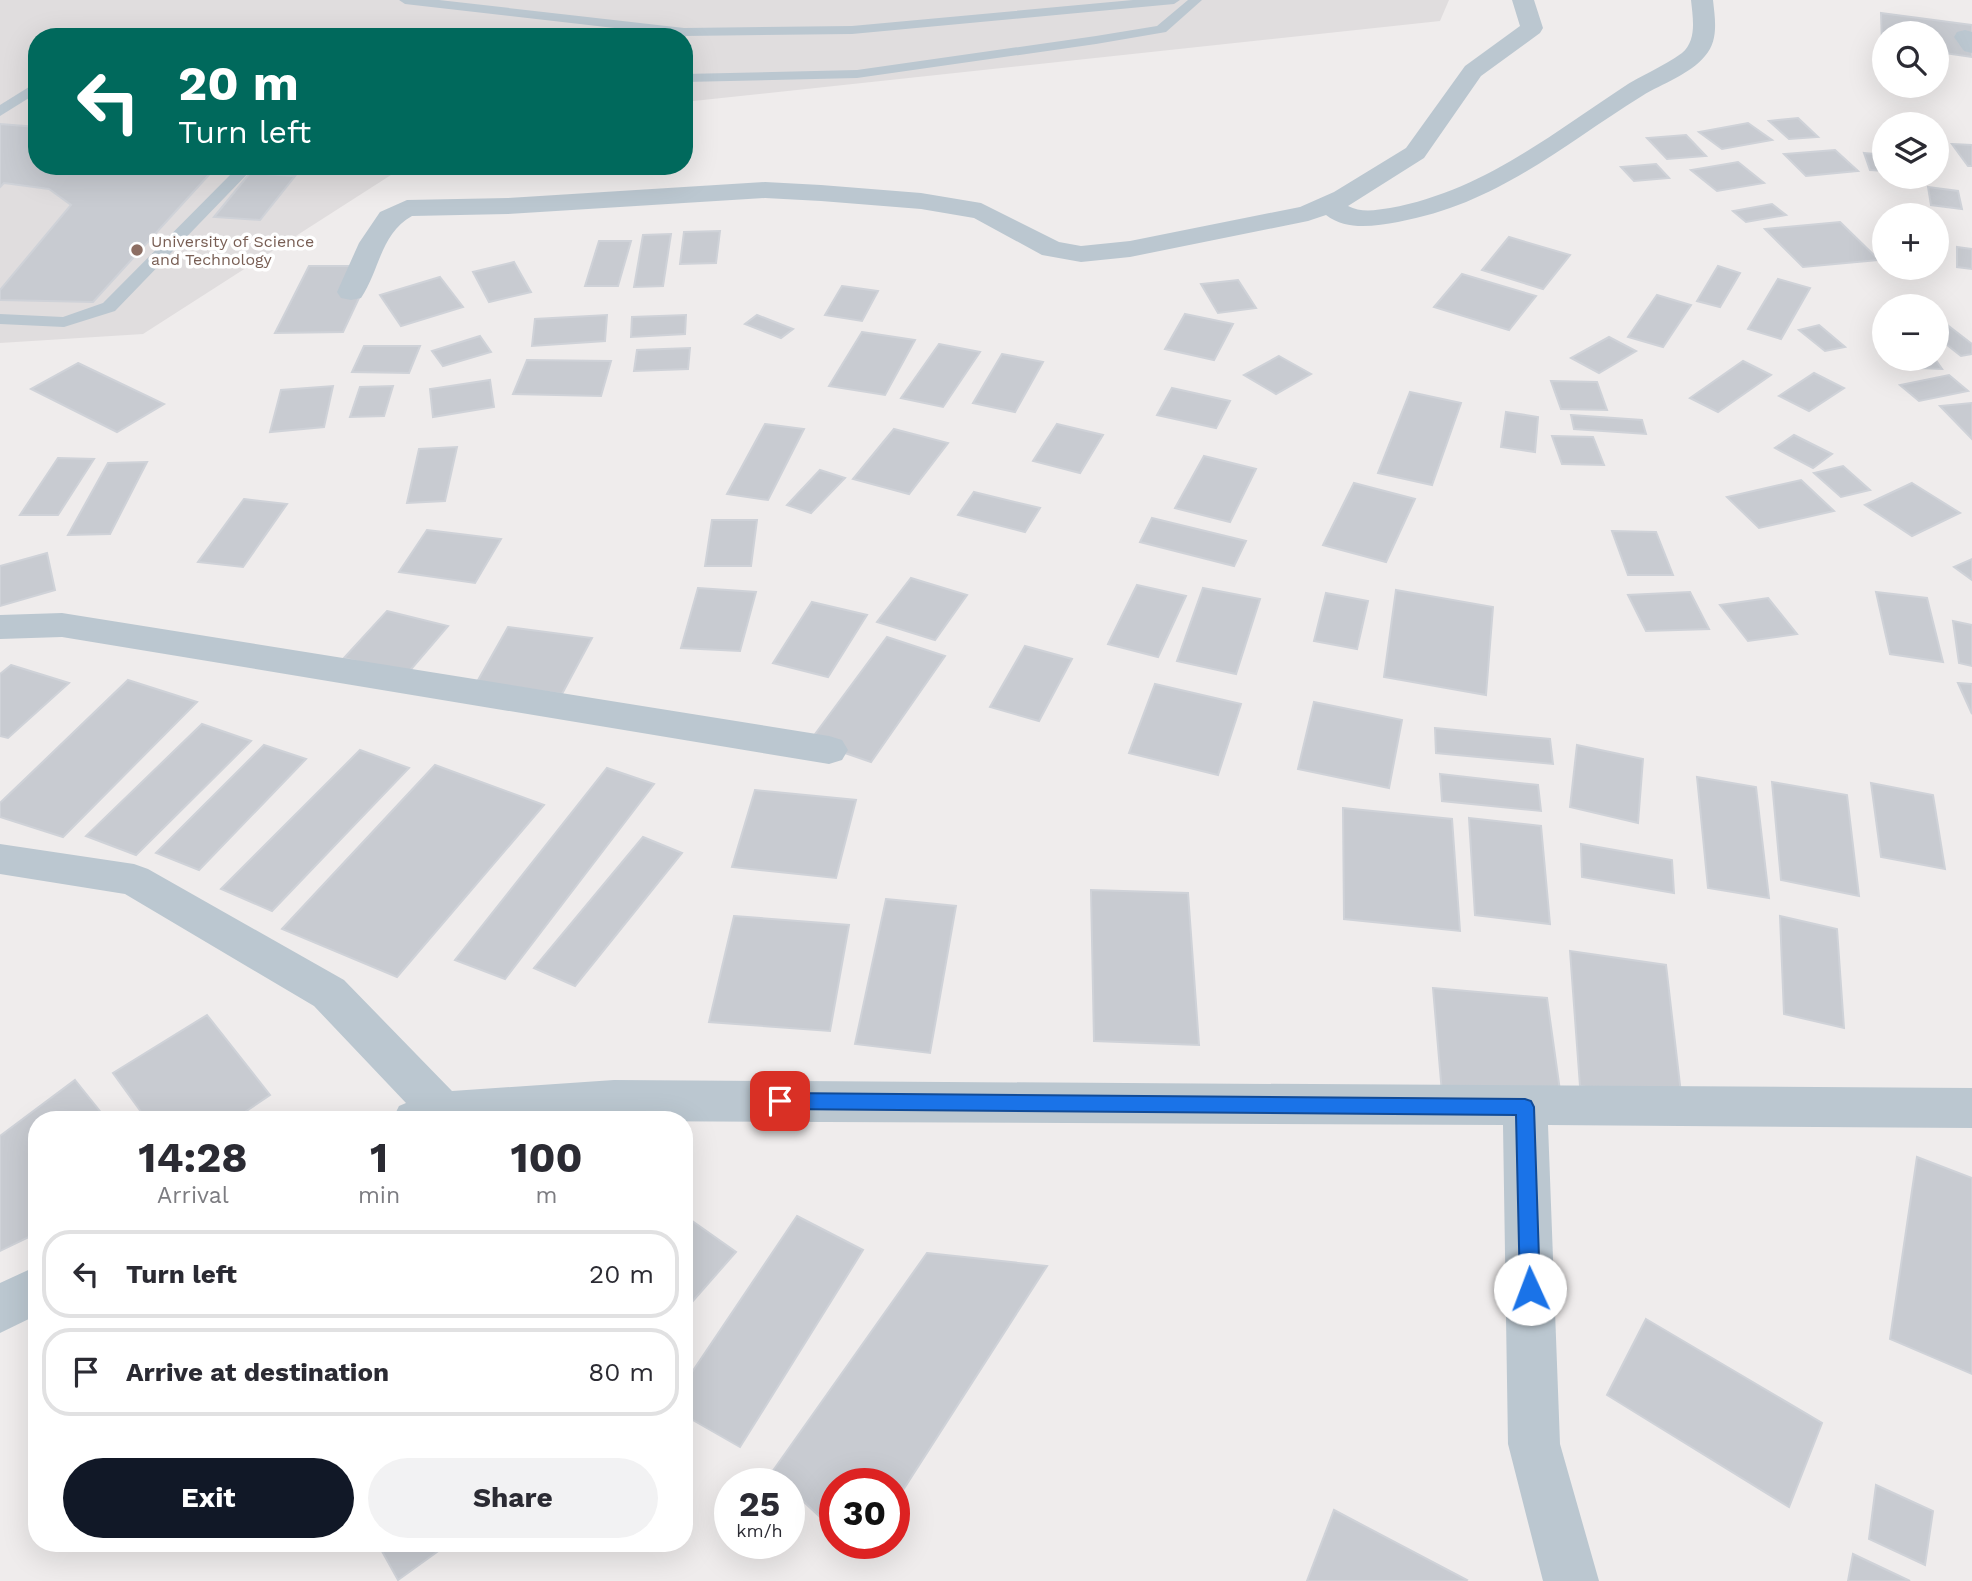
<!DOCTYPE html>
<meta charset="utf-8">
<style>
body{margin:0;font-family:"Work Sans",sans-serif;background:#f2f2f3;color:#2b2b33;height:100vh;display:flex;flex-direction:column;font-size:26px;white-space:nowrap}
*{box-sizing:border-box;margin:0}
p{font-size:23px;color:#7c7c81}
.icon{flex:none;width:38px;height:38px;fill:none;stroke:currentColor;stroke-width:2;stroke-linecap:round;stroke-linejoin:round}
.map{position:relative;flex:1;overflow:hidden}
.side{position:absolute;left:28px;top:1111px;width:665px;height:441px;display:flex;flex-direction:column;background:#fff;border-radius:28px;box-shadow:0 7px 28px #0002}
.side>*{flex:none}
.guide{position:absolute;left:28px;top:28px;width:665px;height:147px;border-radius:28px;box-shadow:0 7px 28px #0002;background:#00695c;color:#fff;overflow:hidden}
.controls{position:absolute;left:1872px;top:21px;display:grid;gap:14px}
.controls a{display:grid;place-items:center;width:77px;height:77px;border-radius:50%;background:#fff;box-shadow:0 7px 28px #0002;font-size:35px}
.speed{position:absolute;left:714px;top:1468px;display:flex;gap:14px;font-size:35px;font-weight:700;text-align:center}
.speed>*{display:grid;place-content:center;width:91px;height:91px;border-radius:50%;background:#fff;box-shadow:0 7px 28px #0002;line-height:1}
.speed small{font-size:18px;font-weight:400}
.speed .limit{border:10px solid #d22;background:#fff;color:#111}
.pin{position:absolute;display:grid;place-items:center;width:60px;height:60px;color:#fff;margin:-30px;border-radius:14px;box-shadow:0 4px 10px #0006}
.me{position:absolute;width:77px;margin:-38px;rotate:358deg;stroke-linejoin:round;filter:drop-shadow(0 0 5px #0008)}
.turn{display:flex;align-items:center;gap:24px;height:147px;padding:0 35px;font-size:32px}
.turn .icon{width:91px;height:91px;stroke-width:2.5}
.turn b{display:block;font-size:49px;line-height:60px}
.eta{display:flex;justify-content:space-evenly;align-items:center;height:119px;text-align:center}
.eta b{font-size:42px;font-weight:700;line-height:49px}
.action{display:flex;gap:14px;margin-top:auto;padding:14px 35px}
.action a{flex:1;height:80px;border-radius:42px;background:#111827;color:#fff;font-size:28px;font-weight:700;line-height:80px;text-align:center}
.action a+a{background:#f2f2f3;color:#2b2b33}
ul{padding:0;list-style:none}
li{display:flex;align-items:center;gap:21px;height:88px;margin:0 14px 10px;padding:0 21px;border:4px solid #e1e1e2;border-radius:28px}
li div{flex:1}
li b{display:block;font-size:26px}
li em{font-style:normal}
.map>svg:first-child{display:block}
</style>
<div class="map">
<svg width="1972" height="1581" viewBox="0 0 1972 1581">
<rect width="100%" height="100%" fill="#efecec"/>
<path fill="#e0ddde" d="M0 0H1449L1440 21 684 102V37H37V166H405L143 334 0 343Z"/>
<g fill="#c8cbd1" stroke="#cfd2d8" stroke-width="2">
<path d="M1881 13 1972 25V57L1937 52V33H1885V45H1882Z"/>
<path d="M1798 118 1818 137 1789 139 1769 121Z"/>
<path d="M1748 123 1772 140 1722 149 1699 132Z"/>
<path d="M0 124 37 127V166H217L93 302 0 300V290L71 205 49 189 4 183 0 187Z"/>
<path d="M1686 135 1706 156 1667 159 1647 138Z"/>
<path d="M1952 144 1972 145V166H1968Z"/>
<path d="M1835 150 1858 171 1806 176 1784 154Z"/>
<path d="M1864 153 1885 155V171L1870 170Z"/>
<path d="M1738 162 1764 183 1717 191 1691 170Z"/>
<path d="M1656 164 1669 178 1634 181 1621 167Z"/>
<path d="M250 173 295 176 260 220 214 217Z"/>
<path d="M1928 187 1958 191 1962 209 1931 205Z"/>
<path d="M1772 204 1786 215 1746 222 1733 211Z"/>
<path d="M1840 222 1879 260 1803 267 1765 229Z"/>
<path d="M720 231 716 263 680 264 684 232Z"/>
<path d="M671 234 663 286 634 287 643 235Z"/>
<path d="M1509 237 1570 255 1543 289 1482 270Z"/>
<path d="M599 241H631L618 286H585Z"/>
<path d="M1957 247 1972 249V269L1957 267Z"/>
<path d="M514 262 531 292 489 302 473 272Z"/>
<path d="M309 266H374L343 332 275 333Z"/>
<path d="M1718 266 1740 273 1720 307 1697 301Z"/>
<path d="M1462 274 1536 296 1509 330 1434 307Z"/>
<path d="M440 277 463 307 401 326 380 295Z"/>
<path d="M1778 279 1810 288 1781 339 1748 329Z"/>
<path d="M1238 280 1256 308 1218 313 1201 284Z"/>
<path d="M842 286 878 291 862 321 825 315Z"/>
<path d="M1657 295 1691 305 1663 347 1628 337Z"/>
<path d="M1185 314 1233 324 1214 360 1165 349Z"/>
<path d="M607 315 605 341 532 346 535 319Z"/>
<path d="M686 315 685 334 631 337 632 317Z"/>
<path d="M757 315 793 329 781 338 745 324Z"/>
<path d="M1937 317 1972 344V354L1961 356 1937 337Z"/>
<path d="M1819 325 1845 347 1825 351 1799 330Z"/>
<path d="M862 332 915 340 885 395 829 386Z"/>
<path d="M480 336 491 352 443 366 432 351Z"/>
<path d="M1609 337 1636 351 1599 373 1571 358Z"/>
<path d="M939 344 980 352 943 407 901 398Z"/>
<path d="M364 346H420L409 373 352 372Z"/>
<path d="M690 348 688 369 634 371 637 350Z"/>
<path d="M1002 354 1043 362 1015 412 973 403Z"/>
<path d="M1279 356 1311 374 1276 394 1244 375Z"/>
<path d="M1912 359H1935L1942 369 1918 368Z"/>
<path d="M527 360 611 361 601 396 513 394Z"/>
<path d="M1743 361 1771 375 1718 412 1690 398Z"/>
<path d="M78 363 164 404 117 432 31 389Z"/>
<path d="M1814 373 1844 388 1809 411 1779 396Z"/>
<path d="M1949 375 1968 391 1919 401 1900 385Z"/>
<path d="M490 380 494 407 433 417 430 389Z"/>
<path d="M1551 381 1597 382 1607 410 1561 409Z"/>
<path d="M333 386 324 427 270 432 281 390Z"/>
<path d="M393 386 384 416 350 417 360 387Z"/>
<path d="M1172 388 1230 401 1216 428 1157 415Z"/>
<path d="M1410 392 1461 403 1432 485 1378 473Z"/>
<path d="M1972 403V439L1940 406Z"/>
<path d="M1506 412 1538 417 1535 452 1501 447Z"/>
<path d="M1571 415 1642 420 1646 434 1574 429Z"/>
<path d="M765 424 804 429 768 500 727 494Z"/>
<path d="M1057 424 1103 435 1080 473 1033 461Z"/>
<path d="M894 429 948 443 909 494 853 479Z"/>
<path d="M1794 435 1832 454 1813 468 1775 448Z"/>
<path d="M1552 436 1593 437 1604 465 1562 464Z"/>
<path d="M457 447 445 501 407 503 419 449Z"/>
<path d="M1204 456 1256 469 1230 522 1175 508Z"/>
<path d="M58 458 94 459 58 515H20Z"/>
<path d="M147 462 110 534 68 535 108 463Z"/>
<path d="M1843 466 1870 490 1841 497 1814 473Z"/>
<path d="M820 470 845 478 811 513 787 505Z"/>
<path d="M1801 480 1834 511 1759 528 1727 497Z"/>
<path d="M1354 483 1415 499 1386 562 1323 545Z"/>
<path d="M1912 483 1960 513 1912 536 1865 505Z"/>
<path d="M974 492 1040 508 1025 532 958 515Z"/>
<path d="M244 499 287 504 243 567 198 562Z"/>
<path d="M1152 518 1246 541 1234 566 1140 542Z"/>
<path d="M712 520H757L751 566H705Z"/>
<path d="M427 530 501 539 475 583 399 572Z"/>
<path d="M1612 531 1656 532 1673 575H1628Z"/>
<path d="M47 553 55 590 0 606V566Z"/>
<path d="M1972 559V580L1954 567Z"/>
<path d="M911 578 967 595 935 640 877 622Z"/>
<path d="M1137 585 1186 596 1158 657 1108 644Z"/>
<path d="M698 588 756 592 740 651 681 648Z"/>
<path d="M1203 588 1260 599 1236 674 1177 661Z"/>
<path d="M1396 590 1493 607 1486 695 1384 677Z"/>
<path d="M1690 592 1709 629 1646 631 1628 595Z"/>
<path d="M1876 592 1927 598 1943 662 1890 654Z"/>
<path d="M1326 593 1368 601 1357 649 1314 641Z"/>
<path d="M1768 598 1797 634 1748 641 1720 605Z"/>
<path d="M812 602 867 615 828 677 773 663Z"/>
<path d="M387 611 448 626 406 675 344 658Z"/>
<path d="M1953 621 1972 625V666L1959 663Z"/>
<path d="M508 627 592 638 562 694 477 682Z"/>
<path d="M887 637 945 656 871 762 810 741Z"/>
<path d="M1025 646 1072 659 1039 721 990 707Z"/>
<path d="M11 665 69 683 8 738 0 736V674Z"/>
<path d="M128 680 197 702 63 837 0 817V803Z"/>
<path d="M1958 683 1972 684V714Z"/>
<path d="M1155 684 1241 704 1218 775 1129 753Z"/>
<path d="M1314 702 1402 720 1389 788 1298 769Z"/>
<path d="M202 724 251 741 136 855 86 836Z"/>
<path d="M1435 728 1550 739 1553 764 1436 753Z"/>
<path d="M264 745 306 759 199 870 156 853Z"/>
<path d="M1577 745 1643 759 1638 823 1570 807Z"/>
<path d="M360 750 409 768 272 911 221 889Z"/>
<path d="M435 765 544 805 397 977 282 929Z"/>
<path d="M607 768 654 784 505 979 455 960Z"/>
<path d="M1440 774 1538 785 1541 811 1442 801Z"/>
<path d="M1697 777 1756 787 1769 898 1708 888Z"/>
<path d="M1772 782 1847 795 1859 896 1781 880Z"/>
<path d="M1871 783 1933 795 1945 869 1881 857Z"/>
<path d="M755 790 856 800 836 878 732 867Z"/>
<path d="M1343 808 1452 819 1460 931 1344 919Z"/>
<path d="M1469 818 1541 826 1550 924 1475 915Z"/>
<path d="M643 837 682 853 575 986 534 968Z"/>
<path d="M1581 844 1672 860 1674 893 1582 877Z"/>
<path d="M1091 890 1188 893 1199 1045 1094 1041Z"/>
<path d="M886 899 956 906 930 1053 855 1044Z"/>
<path d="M734 916 849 925 830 1031 709 1022Z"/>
<path d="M1780 916 1837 929 1844 1028 1784 1014Z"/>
<path d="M1570 951 1666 965 1682 1102 1580 1086Z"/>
<path d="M1433 988 1547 998 1562 1105 1442 1093Z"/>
<path d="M207 1015 270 1095 233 1120H147L113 1073Z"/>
<path d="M75 1080 107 1120H37V1233L0 1251V1136Z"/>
<path d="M1917 1157 1972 1178V1374L1890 1339Z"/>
<path d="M797 1216 863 1250 740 1447 684 1415V1384Z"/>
<path d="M688 1218 736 1252 684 1311V1223Z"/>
<path d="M927 1253 1047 1266 894 1504V1484H835V1531L789 1488V1484H785L772 1472Z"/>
<path d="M1646 1319 1822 1423 1789 1507 1607 1395Z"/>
<path d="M1876 1485 1933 1511 1925 1565 1869 1539Z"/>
<path d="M1334 1510 1467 1580 1466 1581H1307Z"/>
<path d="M378 1544H448L398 1580Z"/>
<path d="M848 1544H869L861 1555Z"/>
<path d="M1853 1554 1910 1581H1848Z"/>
</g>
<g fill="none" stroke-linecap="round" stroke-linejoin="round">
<g fill="#bbc7d0" fill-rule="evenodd">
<path d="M399 0H439L684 28 852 26 1133 0H1180L1174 4 852 34 684 36 405 4Z"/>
<path d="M1188 0H1202L1166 32 1096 44 857 78 684 82V74L857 70 1096 36 1157 26Z"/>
<path d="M37 82V93L0 116V105Z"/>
<path d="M239 166H255L115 311 64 327 0 324V314L63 317 103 303Z"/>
</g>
<g fill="#bbc7d0" fill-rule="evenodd">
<path d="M1512 0H1534L1543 28 1540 33 1481 76 1424 158 1348 206C1361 213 1377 210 1390 208 1479 192 1548 137 1622 88 1641 75 1663 67 1682 53 1697 40 1693 19 1691 0H1713C1715 19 1719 40 1705 56 1689 75 1663 83 1642 96 1560 147 1497 204 1398 222 1374 226 1347 231 1326 215L1308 221 1130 257 1081 262 1042 255 974 218 921 209 821 201 765 198 508 214 412 216C380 234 380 270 361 298L351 300 341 298 337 292 359 243 380 212 407 200 508 198 765 182 821 185 921 193 981 203 1059 242 1081 246 1130 241 1300 207 1334 192 1406 148 1465 66 1520 26Z"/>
<path d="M1965 30 1972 32V53L1964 51 1954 37 1957 32Z"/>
<path d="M62 613 829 736 842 740 848 750 842 760 829 764 62 637 0 639V615Z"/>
<path d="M0 844 134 864 148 869 344 980 452 1091 614 1080 1972 1088V1128L1548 1125 1560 1444 1599 1581H1543L1508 1444 1503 1125 392 1120 399 1106 406 1103 314 1006 125 894 0 874Z"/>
<path d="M37 1266V1315L0 1333V1283Z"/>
</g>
</g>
<path fill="#1a73e8" stroke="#114b97" stroke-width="2" d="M780 1093 1525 1099 1531 1101 1534 1107 1540 1289 1537 1296 1530 1298 1523 1296 1520 1289 1516 1115 780 1109 773 1107 770 1101 773 1095Z"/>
<circle fill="#8d6e63" stroke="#fff" stroke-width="2.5" cx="137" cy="250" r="7"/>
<g text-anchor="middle" stroke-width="7" stroke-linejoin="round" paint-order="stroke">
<g font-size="16" fill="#785e54" stroke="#fff" text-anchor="start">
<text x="151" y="247">University of Science<tspan x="151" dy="18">and Technology</tspan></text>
</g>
</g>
</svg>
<div class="controls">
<a><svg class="icon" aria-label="search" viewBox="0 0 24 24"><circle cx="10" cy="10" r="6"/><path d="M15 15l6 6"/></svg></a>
<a><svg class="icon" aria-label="layers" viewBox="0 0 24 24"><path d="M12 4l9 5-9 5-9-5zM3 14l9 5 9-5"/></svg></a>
<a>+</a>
<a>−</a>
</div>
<div class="speed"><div>25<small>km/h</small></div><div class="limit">30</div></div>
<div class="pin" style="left:780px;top:1101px;background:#d93025"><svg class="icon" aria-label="arrive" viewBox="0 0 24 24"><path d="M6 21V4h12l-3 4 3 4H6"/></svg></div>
<svg class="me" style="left:1530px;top:1289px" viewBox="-20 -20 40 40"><circle r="19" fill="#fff"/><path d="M0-13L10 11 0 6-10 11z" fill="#1a73e8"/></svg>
<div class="guide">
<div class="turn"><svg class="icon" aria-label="left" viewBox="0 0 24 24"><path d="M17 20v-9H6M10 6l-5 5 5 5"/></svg><div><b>20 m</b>Turn left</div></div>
</div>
<section class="side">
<div class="eta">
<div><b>14:28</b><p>Arrival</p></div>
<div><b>1</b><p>min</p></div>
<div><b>100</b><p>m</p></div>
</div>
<ul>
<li><svg class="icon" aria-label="left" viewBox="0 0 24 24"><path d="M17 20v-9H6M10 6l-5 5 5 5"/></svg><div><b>Turn left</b></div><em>20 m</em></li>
<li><svg class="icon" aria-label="arrive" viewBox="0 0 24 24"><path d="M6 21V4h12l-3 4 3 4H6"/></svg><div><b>Arrive at destination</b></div><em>80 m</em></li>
</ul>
<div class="action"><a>Exit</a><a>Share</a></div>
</section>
</div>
